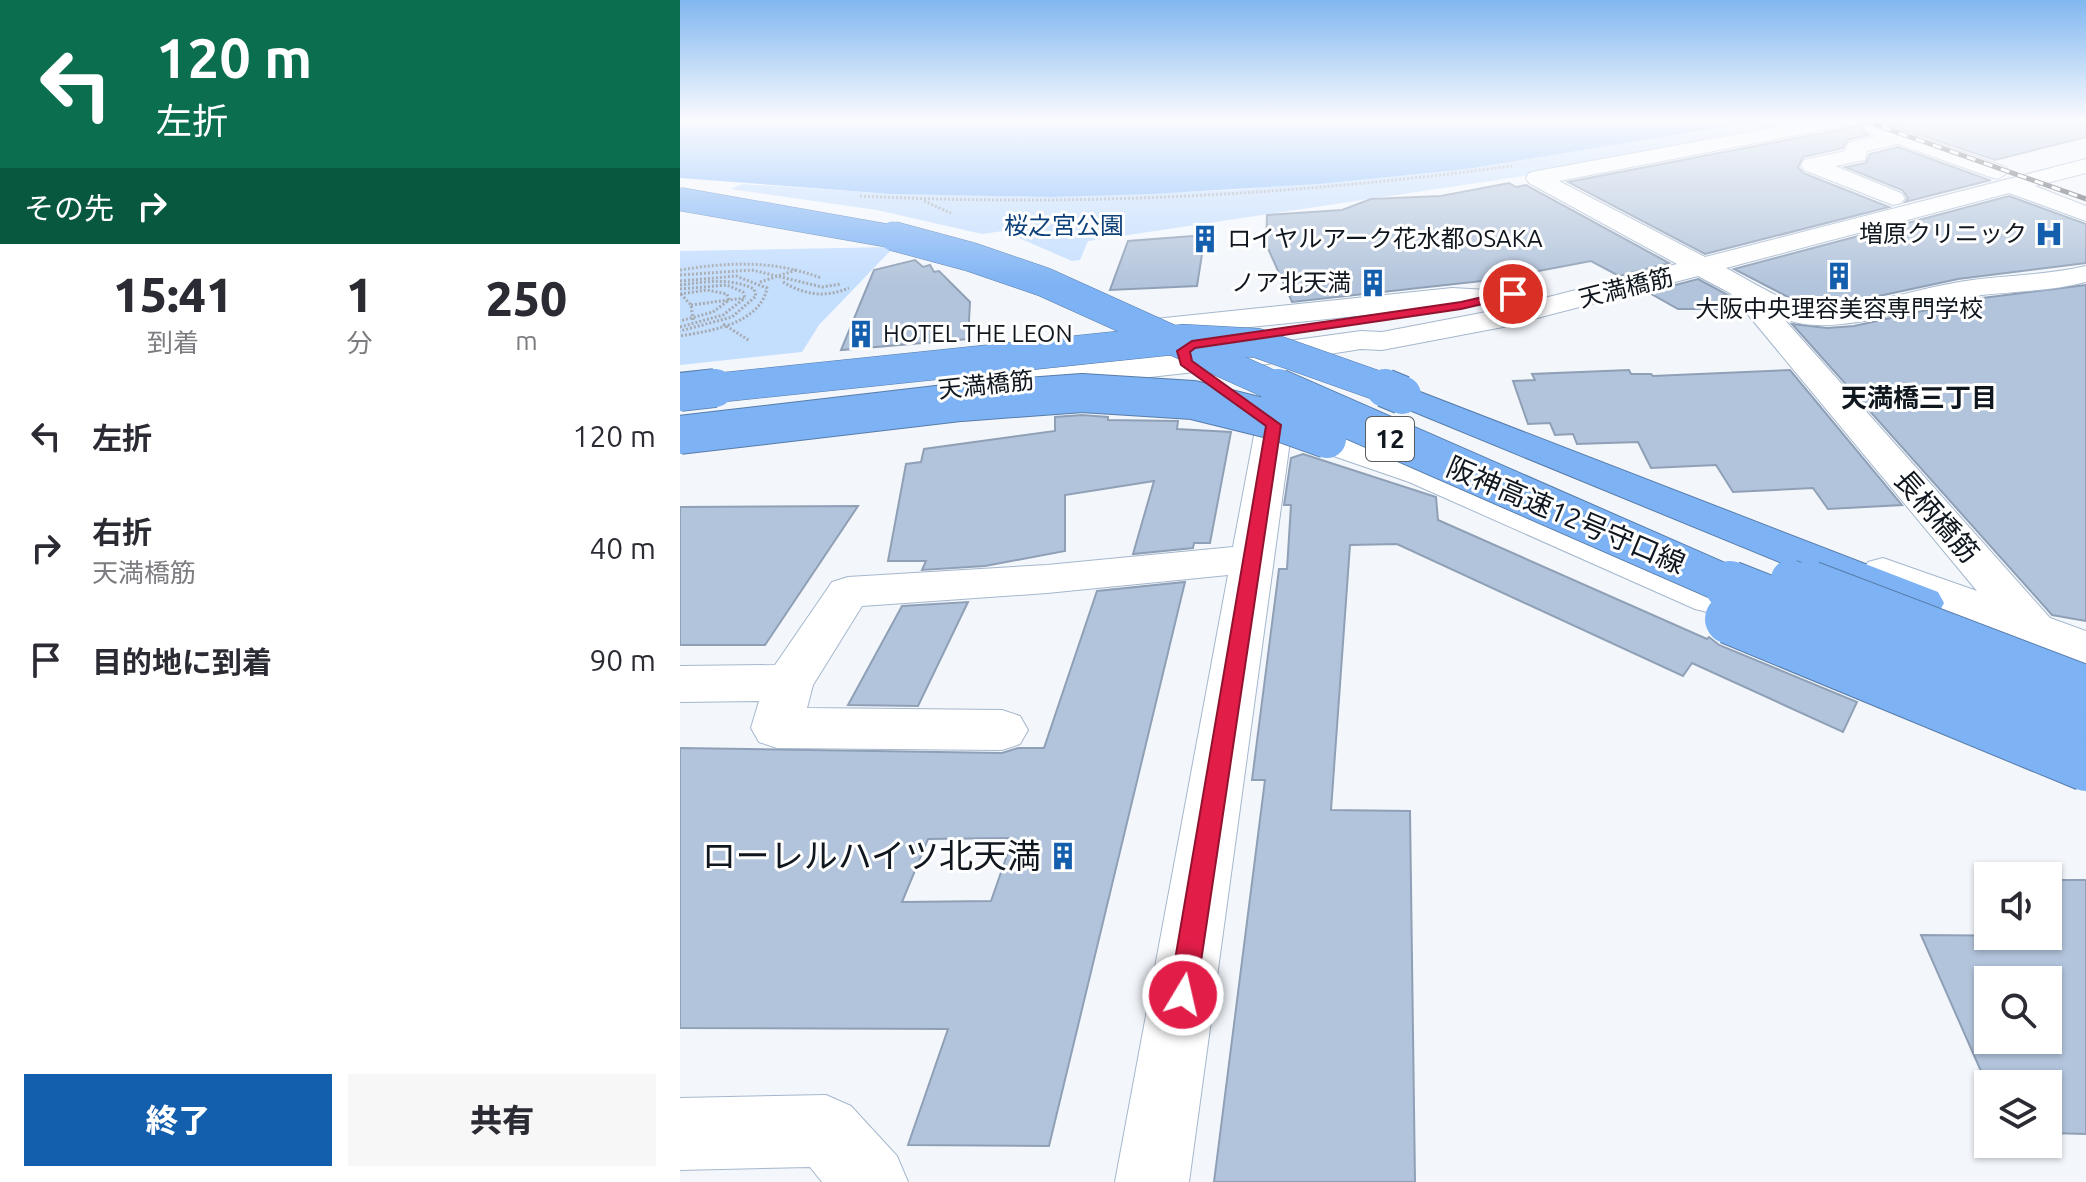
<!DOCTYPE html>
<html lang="ja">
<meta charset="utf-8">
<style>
body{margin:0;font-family:Ubuntu,"Noto Sans JP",sans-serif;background:#f7f7f7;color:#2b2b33;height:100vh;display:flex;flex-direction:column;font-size:30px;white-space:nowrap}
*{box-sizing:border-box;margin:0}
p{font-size:26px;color:#7c7c81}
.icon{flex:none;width:44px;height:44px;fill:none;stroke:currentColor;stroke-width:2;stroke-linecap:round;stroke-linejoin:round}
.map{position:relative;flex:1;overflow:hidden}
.drawer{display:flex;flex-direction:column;background:#fff;width:680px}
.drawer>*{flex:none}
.top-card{background:#0b6e4f;color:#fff;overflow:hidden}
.tools{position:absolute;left:1294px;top:862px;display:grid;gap:16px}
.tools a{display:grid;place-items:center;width:88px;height:88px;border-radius:0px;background:#fff;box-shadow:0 2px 6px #0004;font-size:40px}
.pin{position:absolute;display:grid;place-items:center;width:68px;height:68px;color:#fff;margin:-34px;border:4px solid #fff;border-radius:50%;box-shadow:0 2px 8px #0007}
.me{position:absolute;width:88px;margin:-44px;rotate:9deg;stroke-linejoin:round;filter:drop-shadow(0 0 6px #0008)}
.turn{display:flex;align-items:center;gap:28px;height:168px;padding:0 24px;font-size:36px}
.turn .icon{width:104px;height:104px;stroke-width:2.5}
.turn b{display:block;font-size:56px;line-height:68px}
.then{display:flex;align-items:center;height:76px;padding:0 24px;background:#0003;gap:16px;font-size:30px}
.eta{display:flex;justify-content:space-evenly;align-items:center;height:136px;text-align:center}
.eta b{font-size:48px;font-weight:800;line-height:56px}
.cta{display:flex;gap:16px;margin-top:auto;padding:16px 24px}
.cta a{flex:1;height:92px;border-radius:0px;background:#145eae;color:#fff;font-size:32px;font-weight:800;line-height:92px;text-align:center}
.cta a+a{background:#f7f7f7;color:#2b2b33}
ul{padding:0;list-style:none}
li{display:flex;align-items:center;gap:24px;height:112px;padding:0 24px}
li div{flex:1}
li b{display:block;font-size:30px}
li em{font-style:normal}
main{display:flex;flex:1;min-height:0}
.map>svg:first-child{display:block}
</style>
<main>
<section class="drawer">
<div class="top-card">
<div class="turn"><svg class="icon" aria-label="left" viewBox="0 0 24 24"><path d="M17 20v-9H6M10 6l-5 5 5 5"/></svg><div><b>120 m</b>左折</div></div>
<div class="then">その先<svg class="icon" aria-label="right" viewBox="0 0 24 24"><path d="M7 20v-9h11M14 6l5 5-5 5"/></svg></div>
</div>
<div class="eta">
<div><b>15:41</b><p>到着</p></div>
<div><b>1</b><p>分</p></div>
<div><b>250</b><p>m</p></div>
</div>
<ul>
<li><svg class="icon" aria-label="left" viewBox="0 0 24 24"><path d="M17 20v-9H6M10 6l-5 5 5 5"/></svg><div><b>左折</b></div><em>120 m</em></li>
<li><svg class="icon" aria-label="right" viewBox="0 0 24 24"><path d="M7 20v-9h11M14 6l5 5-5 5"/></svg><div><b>右折</b><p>天満橋筋</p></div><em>40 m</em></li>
<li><svg class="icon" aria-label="arrive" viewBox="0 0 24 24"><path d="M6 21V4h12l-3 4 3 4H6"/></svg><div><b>目的地に到着</b></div><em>90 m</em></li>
</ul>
<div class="cta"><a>終了</a><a>共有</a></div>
</section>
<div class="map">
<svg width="1406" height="1182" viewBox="0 0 1406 1182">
<rect width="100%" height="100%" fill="#f3f7fc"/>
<g fill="#c4defe">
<path d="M1079 121H1140L844 176 408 241 400 260 392 261 323 231 302 234 197 210 51 189 62 184 211 194 371 197 553 190 787 169Z"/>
<path d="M214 247 139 325 122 352 0 365V251Z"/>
</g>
<path fill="#88bcfc" d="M0 121H1079L787 169 638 184 471 194 371 197 211 194 0 178Z"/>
<g fill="#b2c4db" stroke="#8fa0b6" stroke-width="2" fill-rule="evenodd">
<path d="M1189 121 1180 127 1188 135 1167 140 1163 148 1123 157 1118 167 1123 173 1209 207 1025 254 888 182 1159 130Z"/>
<path d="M1198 121H1406V137L1315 160Z"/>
<path d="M1218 147 1309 180H1311L1225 202 1228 198 1222 190 1165 167 1186 163 1190 154Z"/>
<path d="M829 183 836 187 846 185 989 263 939 276 911 261 811 280 612 302 586 244 587 215 662 210 691 199 761 196Z"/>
<path d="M1329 196 1406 224V263L1278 279 1185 299 1148 303 1110 298 1054 269Z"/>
<path d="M525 235 517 286 430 290 448 241Z"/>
<path d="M235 260 243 267 250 265 254 272 259 271 290 302 288 339 161 350 194 270Z"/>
<path d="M1018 279 1048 295 1059 309H998L968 292Z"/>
<path d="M1406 285V621L1372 615 1112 324 1147 328 1174 326 1302 298Z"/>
<path d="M949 370 951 374H971L973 376 1110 370 1222 505 1148 509 1133 488 1053 492 1036 465 971 468 958 442 897 444 893 434 875 435 870 423 848 424 833 381 855 380 852 374Z"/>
<path d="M402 415 428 417V420L498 421 497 429 551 432 530 543H514L513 548 453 554 474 481 385 495V551L305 566 242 570 246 561H208L226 464 241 462 244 449 375 431V417Z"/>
<path d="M623 454 756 497 758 520 1027 639 1029 637 1039 645 1177 702 1163 732 1012 663 1003 676 717 544 670 545 651 810 730 811 735 1182H534L585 780H572L599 569H607L611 505H604L611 458Z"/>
<path d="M178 506 85 645H0V507Z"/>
<path d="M505 582 369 1146 228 1145 268 1029 0 1028V748L322 753 338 748H364L417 591ZM333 838 311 901 222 902 248 839Z"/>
<path d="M288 602 238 706 168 705 222 606Z"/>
<path d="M1368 880H1406V1134L1368 1133V1084H1308V1087L1241 935 1368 936ZM1308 980H1368V1040H1308Z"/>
</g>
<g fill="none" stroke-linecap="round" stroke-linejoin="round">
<defs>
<g id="minor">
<path d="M1128 121H1168L1158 127 879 181 1025 257 1406 159V173L1355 186 1406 206V221L1329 193 1046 268C1065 278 1108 305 1128 306 1182 309 1227 291 1279 282 1321 275 1364 276 1406 266V282C1372 291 1337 291 1302 295 1249 302 1152 341 1103 318L1370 618 1406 631V666L1389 661 1405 704 1398 717 1380 723 1362 717 1334 639 1188 582 1181 572 1188 562 1203 558 1297 591 1050 293 1018 276 823 327 702 350 681 349 587 364 344 391 332 388 327 381 332 374 344 371 587 344 681 331 702 332 822 309 997 264 849 183 846 178 849 173 857 171Z"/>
<path d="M1193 122 1326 167 1329 172 1318 179 1310 177 1218 144 1187 151 1185 160 1155 166 1221 193 1225 198 1221 203 1213 205 1124 170 1121 165 1124 160 1165 151 1168 143 1196 136 1183 128Z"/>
<path d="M772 288 827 291 831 297 827 303 772 306 456 339 445 336 441 330 445 324 456 321Z"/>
<path d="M594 414 755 466 1047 587 1053 598 1047 609 1031 613 1015 609 729 482 610 441 509 1182H435L548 575 367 593 182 606 133 685 127 708 322 710 340 716 348 730 340 744 322 750 97 748 79 742 71 728 79 701 0 702V666L95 665 152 582 168 577 367 565 553 547 576 425 581 417Z"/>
<path d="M146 1095 171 1106 217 1156 228 1182H142L130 1167 0 1170V1098Z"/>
</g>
<path id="highway" d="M722 385 1258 592 1264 603 1258 614 1242 618 1226 614 710 402 705 395 710 388Z"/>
</defs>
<use href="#minor" stroke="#a5b7cd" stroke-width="2"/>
<use href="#highway" stroke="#577ca9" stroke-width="2"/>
<g stroke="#a6abb1" stroke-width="3" stroke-dasharray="2 2" stroke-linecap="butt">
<path d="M180 196C399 207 615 195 832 166"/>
<path d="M244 201 271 213"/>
<path d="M0 270C49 262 94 260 141 278"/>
<path d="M0 275 72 270 142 287 161 284"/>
<path d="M0 281 56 276 87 288C80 324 30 331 0 336"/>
<path d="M80 282 116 270"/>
<path d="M103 282C125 295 145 298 169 288"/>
<path d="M0 285C26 282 49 277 74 289L76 296 52 317 0 331"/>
<path d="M0 289 47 285 63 292 65 298"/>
<path d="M0 294 27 290 47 294 49 300 33 312 0 321"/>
<path d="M1 294 11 305 13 320"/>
<path d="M11 305 64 298"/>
<path d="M43 324 70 341"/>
<path d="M0 327 43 315 65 298"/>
</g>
<use href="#minor" fill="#fff" fill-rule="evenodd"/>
<use href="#highway" fill="#7db2f4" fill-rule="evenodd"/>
<defs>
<path id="rail" d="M1185 121 1406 199"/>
</defs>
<use href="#rail" stroke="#4a5057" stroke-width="5"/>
<use href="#rail" stroke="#fff" stroke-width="3" stroke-dasharray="9" stroke-linecap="butt"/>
<defs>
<path id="highway-bridge-far3" d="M0 199 221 238"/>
<g id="highway-bridge-far2">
<path d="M213 236 291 257 364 282 603 390"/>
<path d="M16 390 504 339 577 343 710 390"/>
</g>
<g id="highway-bridge-far1">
<path d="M598 388 1055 588"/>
<path d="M705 388 722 395"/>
<path d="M0 392 35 388"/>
<path d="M0 435 281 402 402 393 513 400 594 420 647 439"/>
<path d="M1110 579 1135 588"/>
</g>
<g id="highway-bridge">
<path d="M1050 586 1406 726"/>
<path d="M1130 586 1406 691"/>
<path d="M1050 619 1406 766"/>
</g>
</defs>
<use href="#highway-bridge-far3" stroke="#577ca9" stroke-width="24" stroke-linecap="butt"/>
<use href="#highway-bridge-far2" stroke="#577ca9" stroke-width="30" stroke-linecap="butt"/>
<use href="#highway-bridge-far1" stroke="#577ca9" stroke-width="40" stroke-linecap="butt"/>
<use href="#highway-bridge" stroke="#577ca9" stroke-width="52" stroke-linecap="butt"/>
<use href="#highway-bridge-far3" stroke="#7db2f4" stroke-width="23"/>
<use href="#highway-bridge-far2" stroke="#7db2f4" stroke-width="29"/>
<use href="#highway-bridge-far1" stroke="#7db2f4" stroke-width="38"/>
<use href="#highway-bridge" stroke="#7db2f4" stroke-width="50"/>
</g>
<linearGradient id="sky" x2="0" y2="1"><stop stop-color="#81b7f0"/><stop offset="0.42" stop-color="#fafbfe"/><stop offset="1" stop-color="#fafbfe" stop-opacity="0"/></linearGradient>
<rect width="1406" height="286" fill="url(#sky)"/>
<path fill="#e11d48" stroke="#92132f" stroke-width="2" d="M833 290 839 294 837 296 781 309 515 348 510 352 512 361 601 425 516 995 512 1004 503 1008 493 1004 489 995 586 426 501 365 497 351 512 341 781 302Z"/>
<defs>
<symbol id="hospital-bare" viewBox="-9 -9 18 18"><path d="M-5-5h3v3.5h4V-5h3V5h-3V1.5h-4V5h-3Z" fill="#145eae" stroke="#fff" stroke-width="2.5" paint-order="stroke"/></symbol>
<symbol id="building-bare" viewBox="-9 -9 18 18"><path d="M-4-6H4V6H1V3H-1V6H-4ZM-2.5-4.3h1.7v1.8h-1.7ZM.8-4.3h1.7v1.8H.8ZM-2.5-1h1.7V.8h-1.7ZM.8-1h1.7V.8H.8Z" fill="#145eae" stroke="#fff" stroke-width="2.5" paint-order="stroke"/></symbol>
</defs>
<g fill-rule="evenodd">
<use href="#hospital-bare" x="1349" y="214" width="40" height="40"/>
<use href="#building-bare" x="505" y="219" width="40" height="40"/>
<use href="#building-bare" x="1139" y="256" width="40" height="40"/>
<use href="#building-bare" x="673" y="263" width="40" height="40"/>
<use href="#building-bare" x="161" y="314" width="40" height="40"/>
<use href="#building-bare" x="363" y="836" width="40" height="40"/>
</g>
<g text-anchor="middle" stroke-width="6" stroke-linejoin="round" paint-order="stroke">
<g font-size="24" fill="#0c417a" stroke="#fff">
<text x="384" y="234">桜之宮公園</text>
</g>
<g font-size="24" fill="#10171f" stroke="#fff" text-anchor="end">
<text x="1347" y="242">増原クリニック</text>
<text x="547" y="247" text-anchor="start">ロイヤルアーク花水都OSAKA</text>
<text x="671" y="291">ノア北天満</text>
<text x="1159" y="317" text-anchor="middle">大阪中央理容美容専門学校</text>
<text x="203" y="342" text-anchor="start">HOTEL THE LEON</text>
</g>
<g font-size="24" fill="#10171f" stroke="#fff">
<text transform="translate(946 288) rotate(-14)" y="8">天満橋筋</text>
<text transform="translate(306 385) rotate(-6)" y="8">天満橋筋</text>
</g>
<g font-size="26" font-weight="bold" fill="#10171f" stroke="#fff">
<text x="1239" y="407">天満橋三丁目</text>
</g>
<rect fill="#fff" stroke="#585d62" stroke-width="2" x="686" y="417" width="48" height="44" rx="6"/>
<g font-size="26" font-weight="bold" fill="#10171f">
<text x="710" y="448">12</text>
</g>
<g font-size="28" fill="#10171f" stroke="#fff">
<text transform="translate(886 515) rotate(23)" y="10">阪神高速12号守口線</text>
<text transform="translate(1257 516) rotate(49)" y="10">長柄橋筋</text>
</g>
<g font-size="34" fill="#10171f" stroke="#fff" text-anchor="end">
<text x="361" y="868">ローレルハイツ北天満</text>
</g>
</g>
</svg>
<div class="tools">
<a><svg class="icon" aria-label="sound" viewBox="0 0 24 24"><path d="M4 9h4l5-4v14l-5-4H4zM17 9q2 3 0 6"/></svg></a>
<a><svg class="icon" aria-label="search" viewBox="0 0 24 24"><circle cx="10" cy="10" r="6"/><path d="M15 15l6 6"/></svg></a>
<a><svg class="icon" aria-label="layers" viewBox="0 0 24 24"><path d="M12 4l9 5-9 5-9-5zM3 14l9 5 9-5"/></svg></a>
</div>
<div class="pin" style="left:833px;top:294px;background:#d93025"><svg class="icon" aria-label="arrive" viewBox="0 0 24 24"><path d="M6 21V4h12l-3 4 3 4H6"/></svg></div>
<svg class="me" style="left:503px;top:995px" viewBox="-20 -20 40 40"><circle r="17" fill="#e11d48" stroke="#fff" stroke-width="3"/><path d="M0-11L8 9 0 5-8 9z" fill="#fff"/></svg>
</div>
</main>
